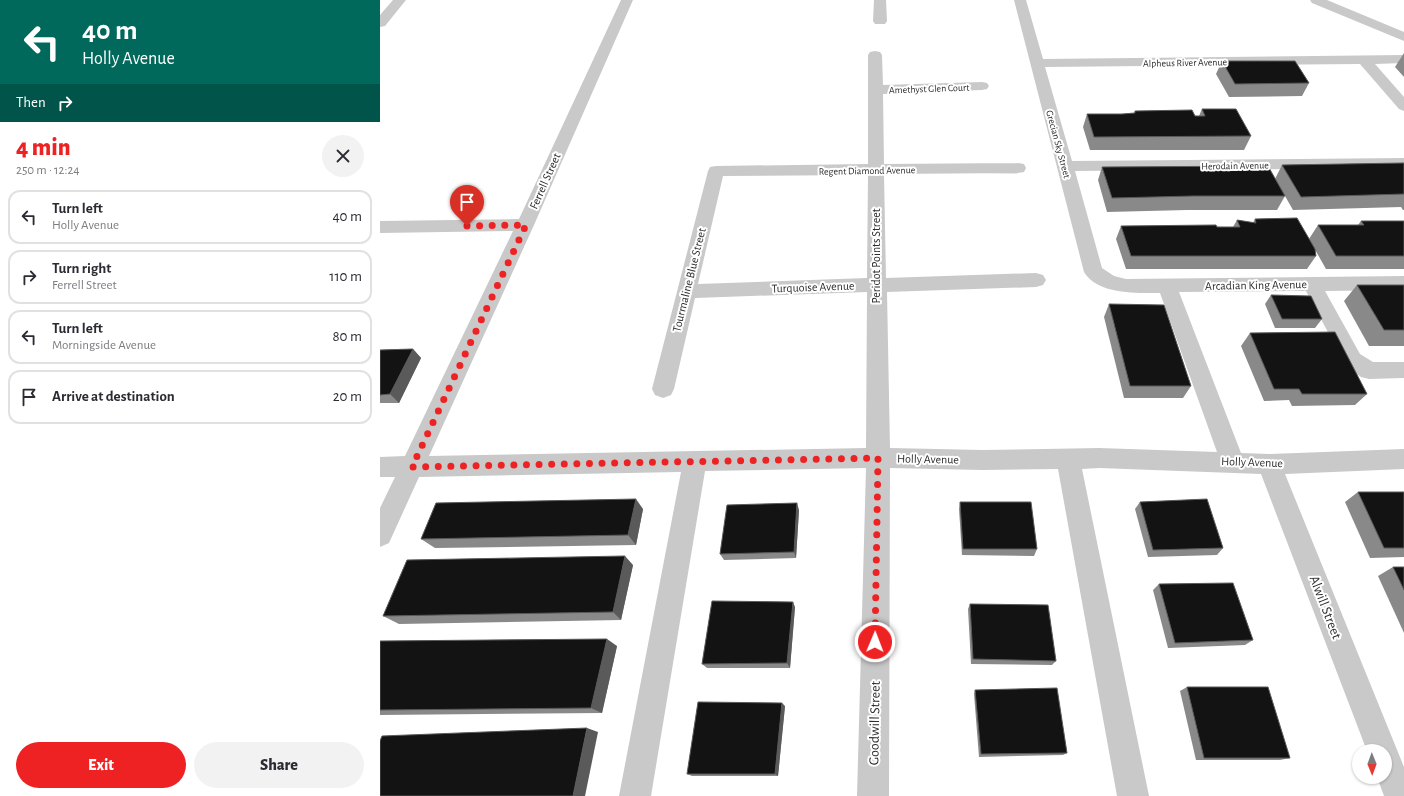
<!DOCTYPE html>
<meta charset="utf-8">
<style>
body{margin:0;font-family:"Alegreya Sans",sans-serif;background:#f2f2f3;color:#2b2b33;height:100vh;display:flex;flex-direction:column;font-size:15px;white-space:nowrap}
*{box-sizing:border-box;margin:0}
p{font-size:13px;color:#7c7c81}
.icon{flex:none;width:22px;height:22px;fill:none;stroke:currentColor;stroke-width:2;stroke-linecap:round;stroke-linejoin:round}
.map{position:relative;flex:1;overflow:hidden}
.side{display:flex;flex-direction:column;background:#fff;width:380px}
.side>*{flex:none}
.banner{background:#00695c;color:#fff;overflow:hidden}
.needle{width:26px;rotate:179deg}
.tools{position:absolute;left:972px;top:744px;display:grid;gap:8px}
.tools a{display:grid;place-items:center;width:40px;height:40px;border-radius:50%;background:#fff;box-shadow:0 1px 3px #0004;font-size:20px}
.pin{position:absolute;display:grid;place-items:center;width:34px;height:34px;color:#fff;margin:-41px -17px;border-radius:50% 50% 50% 0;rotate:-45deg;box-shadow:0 0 4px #0007}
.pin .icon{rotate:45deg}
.me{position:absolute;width:44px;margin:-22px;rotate:1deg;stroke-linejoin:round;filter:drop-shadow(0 0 3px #0008)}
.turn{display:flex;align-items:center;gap:14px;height:84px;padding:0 16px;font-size:18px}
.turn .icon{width:52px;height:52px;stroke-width:2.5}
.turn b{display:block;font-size:28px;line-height:34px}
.then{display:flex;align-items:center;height:38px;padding:0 16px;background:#0003;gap:8px;font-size:15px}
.round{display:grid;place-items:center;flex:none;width:42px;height:42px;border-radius:21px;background:#f2f2f3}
.headline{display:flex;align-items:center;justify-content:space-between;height:68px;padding:0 16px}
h1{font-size:24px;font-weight:800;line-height:30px;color:#ee2223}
.button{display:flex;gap:8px;margin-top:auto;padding:8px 16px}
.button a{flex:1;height:46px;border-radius:24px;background:#ee2223;color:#fff;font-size:16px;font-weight:800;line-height:46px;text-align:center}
.button a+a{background:#f2f2f3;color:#2b2b33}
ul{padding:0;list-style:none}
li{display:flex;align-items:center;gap:12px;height:54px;margin:0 8px 6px;padding:0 8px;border:2px solid #e1e1e2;border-radius:12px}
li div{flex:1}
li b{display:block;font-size:15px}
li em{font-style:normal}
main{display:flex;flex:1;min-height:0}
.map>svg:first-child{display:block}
</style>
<main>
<section class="side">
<div class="banner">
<div class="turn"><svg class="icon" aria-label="left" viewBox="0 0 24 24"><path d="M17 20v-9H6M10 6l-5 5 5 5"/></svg><div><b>40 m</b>Holly Avenue</div></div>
<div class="then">Then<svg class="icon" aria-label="right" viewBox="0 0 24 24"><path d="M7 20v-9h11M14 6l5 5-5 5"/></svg></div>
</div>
<div class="headline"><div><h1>4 min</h1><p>250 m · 12:24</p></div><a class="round"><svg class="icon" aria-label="close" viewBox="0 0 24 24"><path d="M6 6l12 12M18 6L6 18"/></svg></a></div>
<ul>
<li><svg class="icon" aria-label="left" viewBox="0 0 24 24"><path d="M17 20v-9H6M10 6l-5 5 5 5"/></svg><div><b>Turn left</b><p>Holly Avenue</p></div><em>40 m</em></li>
<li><svg class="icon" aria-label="right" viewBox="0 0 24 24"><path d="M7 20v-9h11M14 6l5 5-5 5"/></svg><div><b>Turn right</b><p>Ferrell Street</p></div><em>110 m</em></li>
<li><svg class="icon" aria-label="left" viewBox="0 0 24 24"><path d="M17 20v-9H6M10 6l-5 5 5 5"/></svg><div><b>Turn left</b><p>Morningside Avenue</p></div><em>80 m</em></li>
<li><svg class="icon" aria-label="arrive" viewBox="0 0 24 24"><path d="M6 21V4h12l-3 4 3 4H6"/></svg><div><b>Arrive at destination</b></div><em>20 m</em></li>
</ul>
<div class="button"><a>Exit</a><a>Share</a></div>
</section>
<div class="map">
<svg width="1024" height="796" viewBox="0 0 1024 796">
<rect width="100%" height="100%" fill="#fff"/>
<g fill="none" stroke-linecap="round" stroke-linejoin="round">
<g fill="#c9c9c9" fill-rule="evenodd">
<path d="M13 0H26L5 26 0 27V15Z"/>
<path d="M241 0H253L154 225 49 456 486 448 487 292 315 298 294 389 291 395 283 398 275 395 272 389 328 171 330 167 336 166 488 164V55L490 52 495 51 500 52 502 55 503 85 602 82 607 83 609 86 607 89 602 90 503 94 504 164 638 163 644 164 646 168 644 172 638 173 504 174 506 278 656 273 663 275 666 280 663 285 656 287 507 292 510 448 602 450 719 448 837 452 780 293C757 293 718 295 704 272L634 0H646L663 59 1024 55V63L995 64 1024 97V111L1019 109 980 64 665 67 692 161 1024 158V168L695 171 722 268 734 276 746 279 1024 276V290L945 291 980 354 993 362H1024V378L989 379 981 377 966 366 926 291 799 292 861 453 889 454 1024 449V469L905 474 1024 767V796H1004L997 777H1005V751H987L881 474 719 468 702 469 769 796H737L678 469 602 470 510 468 509 796H477L486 468 325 471 271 796H239L301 472 39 477 9 543 0 547V508L15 477H0V457L25 456 133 231 0 233V221L139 219ZM488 175 487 278 318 284 343 176Z"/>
<path d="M494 0H506L507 21 505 24H495L493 21Z"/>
<path d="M930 0H947L1024 32V41L932 3Z"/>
</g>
</g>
<g fill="#898989">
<path d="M1024 53V77L1015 67Z"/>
<path d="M842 61 929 83 922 96 849 97 836 74Z"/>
<path d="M822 109 871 136 864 150H710L703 127 707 114H742L754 113 755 111 819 116Z"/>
<path d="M1024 163V210H1023L1021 207 913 210 897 182 905 196 897 210H807L727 212 718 180 722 167 895 179 902 165Z"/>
<path d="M875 219 936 256 927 269H746L736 239 741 226 853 227 857 220 873 223Z"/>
<path d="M981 221H1024V269H946L929 239 938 225H978Z"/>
<path d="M977 285H1024V346H989L964 301Z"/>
<path d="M891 295 942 319 935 328H895L885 304Z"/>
<path d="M729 304 811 386 803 398H744L724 317Z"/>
<path d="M870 333 987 394 975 405 912 406 909 400 884 401 861 346Z"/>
<path d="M33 349 41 358 19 403H0V350Z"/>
<path d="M978 492H1024V557L990 558 965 502Z"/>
<path d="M580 502 657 549 654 556 582 555 579 509Z"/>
<path d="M760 502 843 548 837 555 768 557 755 509Z"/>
<path d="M263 509 256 545 55 548 41 539Z"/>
<path d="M419 510 416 558 344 560 340 554Z"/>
<path d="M253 565 241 620 19 624 3 616Z"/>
<path d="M1013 567H1024V633L998 576Z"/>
<path d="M779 584 873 640 865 645 788 648 773 590Z"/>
<path d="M590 604 676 661 672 665 591 664 588 609Z"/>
<path d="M415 607 410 668H327L322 664Z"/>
<path d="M0 641 237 646 222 713 0 715Z"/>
<path d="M807 687 910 758 900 760H816L800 691Z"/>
<path d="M595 690 687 753 683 755 599 757 594 694Z"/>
<path d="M405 706 398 776H312L307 774Z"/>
</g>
<g fill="#5a5a5a">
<path d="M33 349 41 358 19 403 10 394Z"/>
<path d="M256 499 263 509 256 545 248 535Z"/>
<path d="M417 503 419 510 416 558 414 552Z"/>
<path d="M245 556 253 565 241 620 233 612Z"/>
<path d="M413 602 415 607 410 668 407 663Z"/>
<path d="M227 639 237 646 222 713 211 708Z"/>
<path d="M402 703 405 706 398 776 395 774Z"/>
<path d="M207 728 218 732 205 796H193Z"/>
</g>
<g fill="#131313" stroke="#5a5a5a">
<path d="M842 61H915L929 83 855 84Z"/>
<path d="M822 109H856L871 136 714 137 707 114H742L755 113V111L812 110 815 116H825Z"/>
<path d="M1024 163V194L921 197 902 165Z"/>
<path d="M888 166 905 196H813L732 198 722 167Z"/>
<path d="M917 218 935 249 936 256H751L741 226 836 225 837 227H860L857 220 876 223 875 219Z"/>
<path d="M981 221H1024V256H956L938 225H984Z"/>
<path d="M977 285H1024V330H1004Z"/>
<path d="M891 295 931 296 942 319H902Z"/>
<path d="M729 304 784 305 811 386H750Z"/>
<path d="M955 332 987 394H922L919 389H894L870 333Z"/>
<path d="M33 349 10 394 0 395V350Z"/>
<path d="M978 492H1024V548H1004Z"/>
<path d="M256 499 248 535 41 539 56 503Z"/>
<path d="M827 499 843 548 773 550 760 502Z"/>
<path d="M580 502H651L657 549H583Z"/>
<path d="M417 503 414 552 340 554 347 505Z"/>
<path d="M245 556 233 612 3 616 27 560Z"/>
<path d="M1013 567H1024V590Z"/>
<path d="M853 583 873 640 795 643 779 584Z"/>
<path d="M332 601 413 602 407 663 322 664Z"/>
<path d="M590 604 668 605 676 661 593 659Z"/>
<path d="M227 639 211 708 0 710V641Z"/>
<path d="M807 687H888L910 758H824Z"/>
<path d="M677 688 687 753 601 754 595 690Z"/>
<path d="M318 702 402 703 395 774H307Z"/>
<path d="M207 728 193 796H0V741L2 736Z"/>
</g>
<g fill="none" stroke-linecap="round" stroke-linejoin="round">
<path stroke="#ee2223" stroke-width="7" stroke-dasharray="0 12.6" d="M87 226 146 225 32 467 498 458 495 642"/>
</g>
<g text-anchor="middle" stroke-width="4" stroke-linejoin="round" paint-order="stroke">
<g font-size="10" fill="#2c2c2c" stroke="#fff">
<text transform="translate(805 62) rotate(-1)" y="4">Alpheus River Avenue</text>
<text transform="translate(549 88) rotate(-2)" y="4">Amethyst Glen Court</text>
<text transform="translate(679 144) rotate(75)" y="4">Grecian Sky Street</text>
<text transform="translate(855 165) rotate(-1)" y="4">Herodain Avenue</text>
<text transform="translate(487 170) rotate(-1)" y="4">Regent Diamond Avenue</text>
</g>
<g font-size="12" fill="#2c2c2c" stroke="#fff">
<text transform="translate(165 181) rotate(-66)" y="4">Ferrell Street</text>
<text transform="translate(496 256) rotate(-90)" y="4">Peridot Points Street</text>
<text transform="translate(309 280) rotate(-76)" y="4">Tourmaline Blue Street</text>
<text transform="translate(876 285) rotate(-1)" y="4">Arcadian King Avenue</text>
<text transform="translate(433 287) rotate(-2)" y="4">Turquoise Avenue</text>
<text transform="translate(548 459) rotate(1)" y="4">Holly Avenue</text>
<text transform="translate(872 462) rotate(2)" y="4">Holly Avenue</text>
</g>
<g font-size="14" fill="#2c2c2c" stroke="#fff">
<text transform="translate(946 607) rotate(69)" y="5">Alwill Street</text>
<text transform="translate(494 723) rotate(-89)" y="5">Goodwill Street</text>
</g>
</g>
</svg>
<div class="tools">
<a><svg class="needle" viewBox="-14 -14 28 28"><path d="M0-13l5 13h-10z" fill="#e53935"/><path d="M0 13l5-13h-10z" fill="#7c7c81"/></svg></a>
</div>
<div class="pin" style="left:87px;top:226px;background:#d93025"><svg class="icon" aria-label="arrive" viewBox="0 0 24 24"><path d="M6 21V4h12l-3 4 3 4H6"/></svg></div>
<svg class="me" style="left:495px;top:642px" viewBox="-20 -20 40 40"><circle r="17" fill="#ee2223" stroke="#fff" stroke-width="3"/><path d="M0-11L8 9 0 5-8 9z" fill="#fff"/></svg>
</div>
</main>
